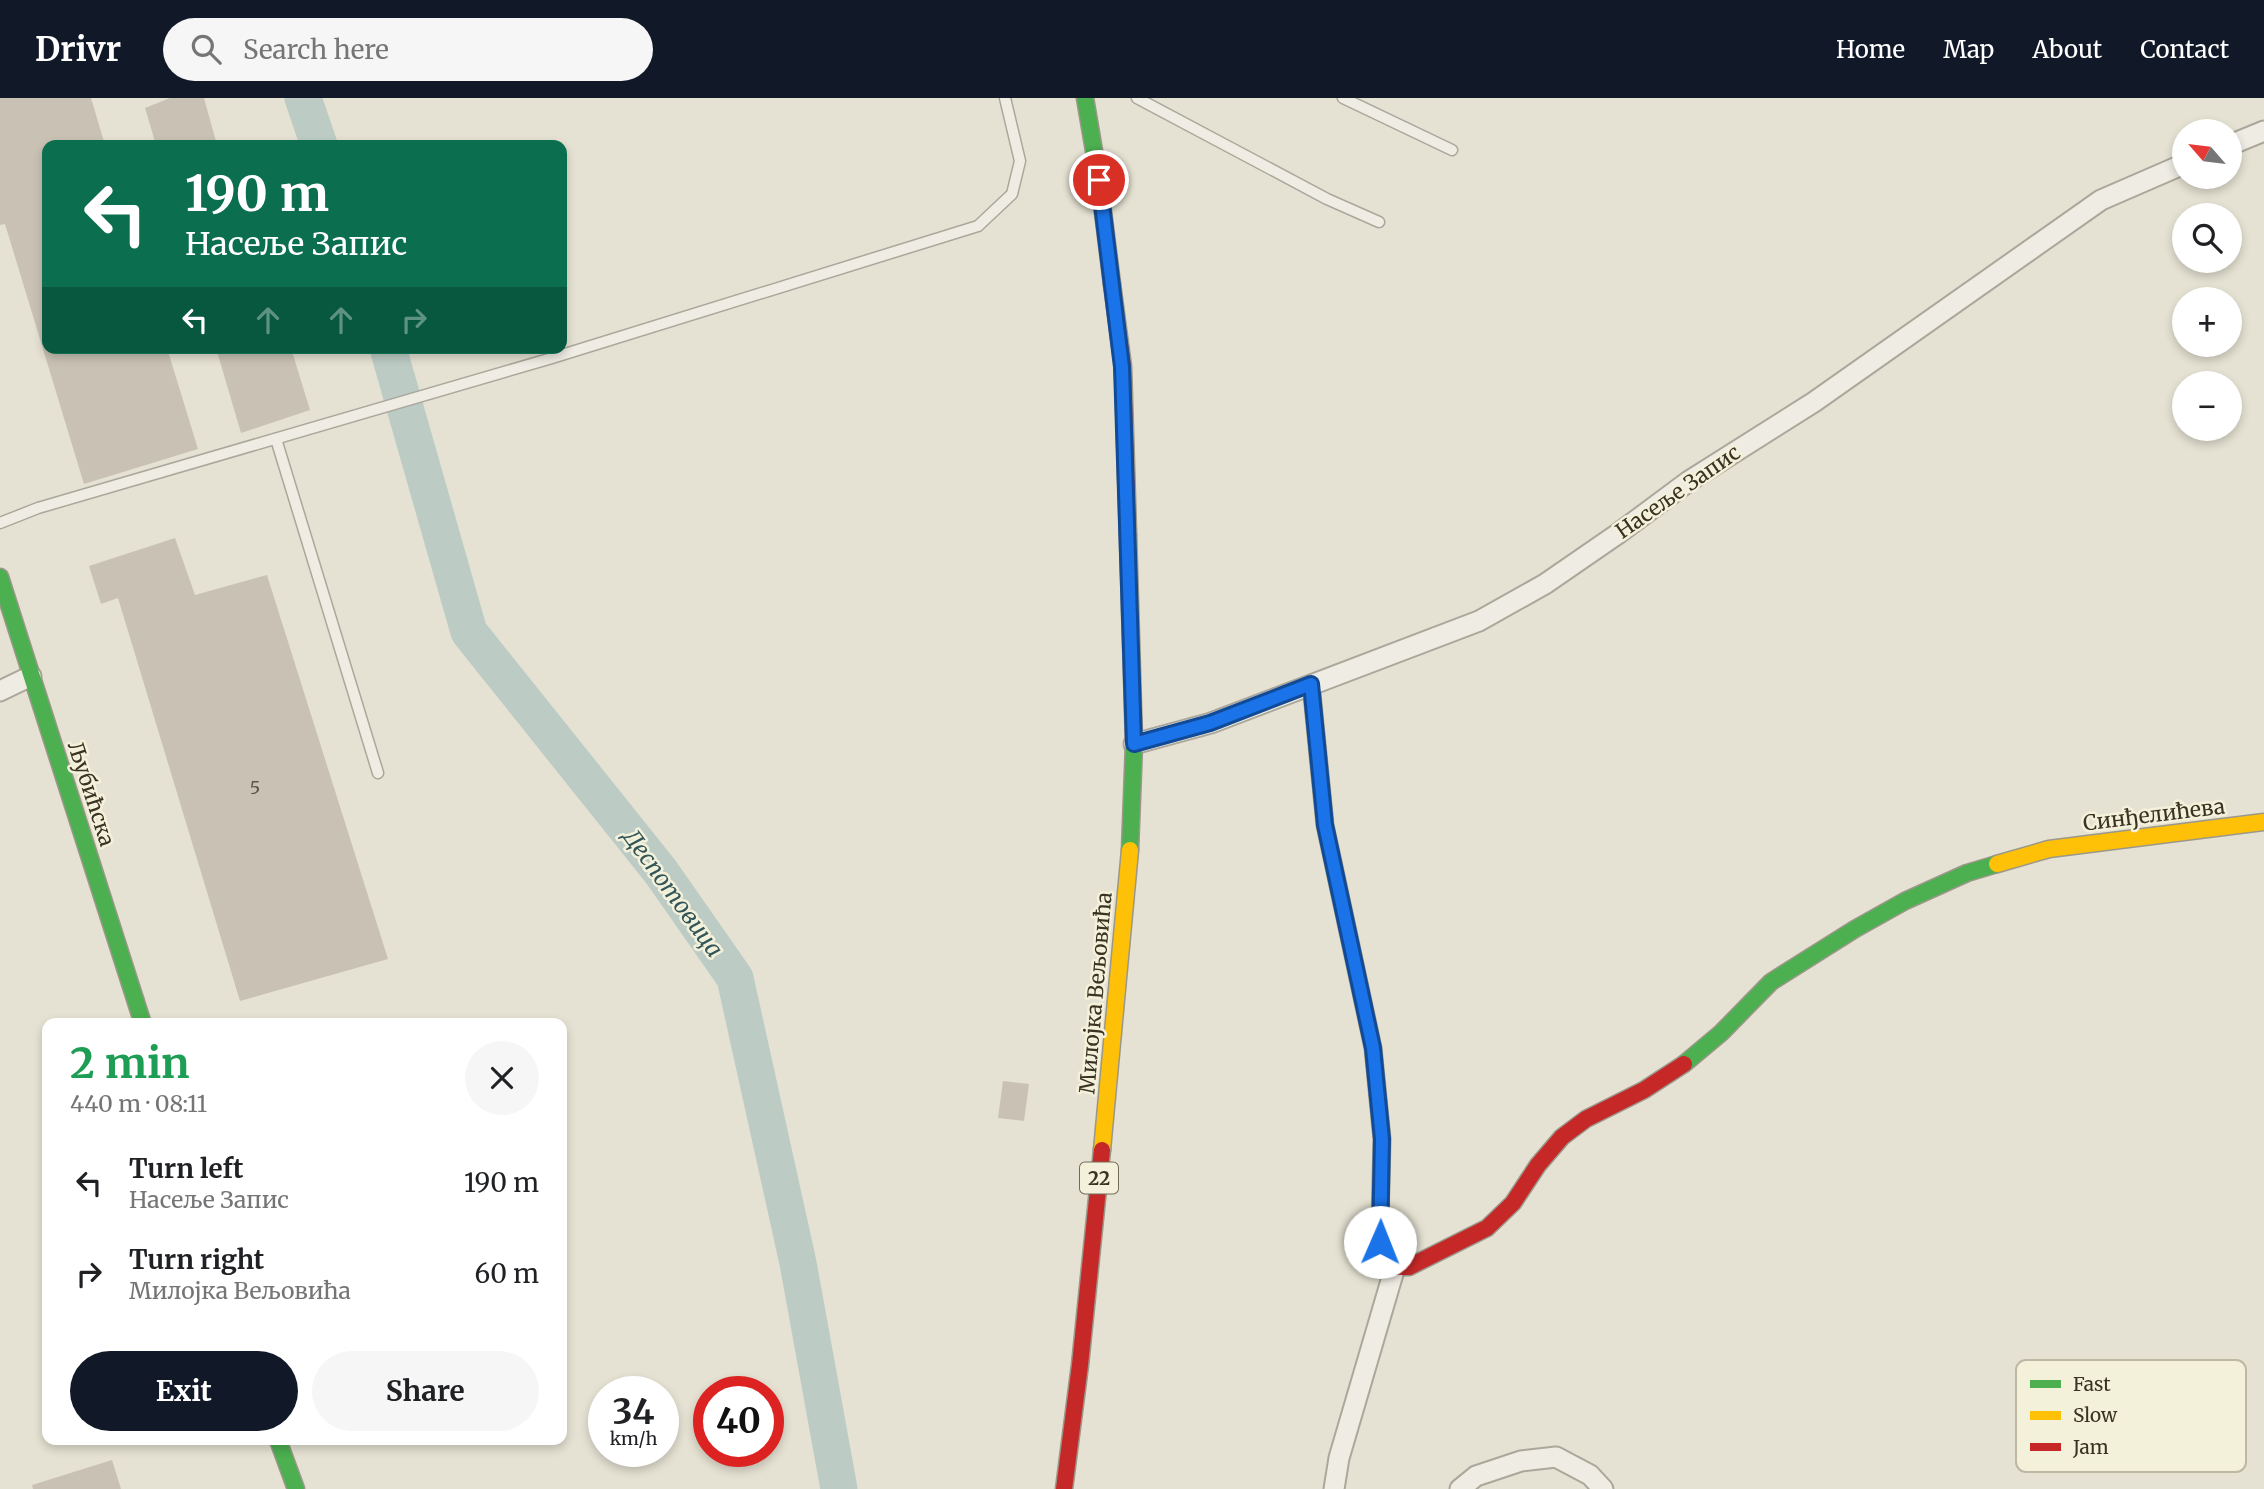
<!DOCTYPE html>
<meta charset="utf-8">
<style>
body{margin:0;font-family:Merriweather,serif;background:#f6f6f6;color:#202124;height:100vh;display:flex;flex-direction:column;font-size:26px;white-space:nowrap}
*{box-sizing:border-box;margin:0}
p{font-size:23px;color:#757577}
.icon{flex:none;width:38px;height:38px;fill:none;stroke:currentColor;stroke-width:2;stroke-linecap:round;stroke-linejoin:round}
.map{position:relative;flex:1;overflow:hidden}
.drawer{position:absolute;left:42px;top:920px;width:525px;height:427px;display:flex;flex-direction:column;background:#fff;border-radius:14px;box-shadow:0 4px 10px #0003}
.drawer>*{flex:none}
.guide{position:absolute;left:42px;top:42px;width:525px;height:214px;border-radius:14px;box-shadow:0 4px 10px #0003;background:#0b6e4f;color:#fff;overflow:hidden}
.needle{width:46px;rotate:298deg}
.tools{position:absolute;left:2172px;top:21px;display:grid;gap:14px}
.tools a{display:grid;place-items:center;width:70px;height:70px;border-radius:50%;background:#fff;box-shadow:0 4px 10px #0003;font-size:35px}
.speed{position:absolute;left:588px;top:1278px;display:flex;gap:14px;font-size:35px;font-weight:700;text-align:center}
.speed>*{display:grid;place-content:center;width:91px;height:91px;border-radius:50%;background:#fff;box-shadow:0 4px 10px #0003;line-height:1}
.speed small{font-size:18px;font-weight:400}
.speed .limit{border:10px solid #d22;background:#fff;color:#111}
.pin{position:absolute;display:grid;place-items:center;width:60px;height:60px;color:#fff;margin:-30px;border:4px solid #fff;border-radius:50%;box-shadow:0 2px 7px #0007}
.me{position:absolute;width:77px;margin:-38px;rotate:1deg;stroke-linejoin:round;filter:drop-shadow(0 0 5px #0008)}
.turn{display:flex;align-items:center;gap:24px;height:147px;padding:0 28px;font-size:32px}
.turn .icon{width:91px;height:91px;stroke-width:2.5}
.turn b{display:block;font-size:49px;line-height:60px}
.lanes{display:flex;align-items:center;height:66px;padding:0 28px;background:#0003;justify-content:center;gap:35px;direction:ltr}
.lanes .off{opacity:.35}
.round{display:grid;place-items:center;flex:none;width:74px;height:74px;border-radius:37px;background:#f6f6f6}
.head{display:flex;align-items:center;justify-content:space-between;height:119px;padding:0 28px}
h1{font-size:42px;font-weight:700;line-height:52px;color:#1e9e55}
.cta{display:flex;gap:14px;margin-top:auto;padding:14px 28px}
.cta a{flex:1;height:80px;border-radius:42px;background:#111827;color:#fff;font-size:28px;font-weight:700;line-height:80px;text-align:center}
.cta a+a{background:#f6f6f6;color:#202124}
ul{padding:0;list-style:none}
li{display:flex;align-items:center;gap:21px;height:91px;padding:0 28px}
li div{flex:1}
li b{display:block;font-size:26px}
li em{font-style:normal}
header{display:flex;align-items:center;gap:42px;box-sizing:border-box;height:98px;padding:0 35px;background:#111827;color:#fff}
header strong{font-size:33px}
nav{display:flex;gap:38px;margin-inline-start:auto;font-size:24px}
.search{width:490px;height:63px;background:#f6f6f6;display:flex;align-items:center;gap:18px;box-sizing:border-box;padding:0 24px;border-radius:38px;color:#757577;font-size:26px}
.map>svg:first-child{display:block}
</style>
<header>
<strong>Drivr</strong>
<div class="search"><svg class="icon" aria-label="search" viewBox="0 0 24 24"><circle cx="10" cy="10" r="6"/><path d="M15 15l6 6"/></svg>Search here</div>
<nav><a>Home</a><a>Map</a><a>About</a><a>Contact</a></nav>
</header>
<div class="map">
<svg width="2264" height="1391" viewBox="0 0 2264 1391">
<rect width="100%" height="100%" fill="#e5e2d3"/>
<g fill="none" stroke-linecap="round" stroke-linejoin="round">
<g stroke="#bcccc5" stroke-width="37">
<path d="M303 0 319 47"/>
<path d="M388 250 469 534 661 774 735 880 798 1165 839 1391"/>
</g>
</g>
<g fill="#c9c2b4">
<path d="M0 0H91L105 47H47V250H167L198 351 84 386 5 126 0 127Z"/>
<path d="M170 0H204L217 47H156L145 10Z"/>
<path d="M216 250H291L310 312 241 335Z"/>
<path d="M175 440 195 497 267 477 388 861 240 903 118 500 101 506 89 468Z"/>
<path d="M1003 983 1029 986 1024 1023 998 1020Z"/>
<path d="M112 1362 121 1391H33L32 1387Z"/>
</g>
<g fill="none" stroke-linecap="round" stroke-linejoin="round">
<defs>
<g id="lane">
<path d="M1137 0 1327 101 1379 124"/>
<path d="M1343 0 1452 52"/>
<path d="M276 341 378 675"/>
<path d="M0 425 38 410 552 260 978 128 1012 96 1020 63 1005 0"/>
</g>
<g id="street">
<path d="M2230 47 2264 33"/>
<path d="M0 593 31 578"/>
<path d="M1134 646 1211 625 1479 523 1545 486 1619 435 1689 383 1814 304 2101 102 2184 66"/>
<path d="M1334 1391 1339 1360 1395 1169"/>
<path d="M1460 1391 1476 1378 1521 1363 1556 1359 1590 1377 1603 1391"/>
</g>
<g id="fast">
<path d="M1085 0 1099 82 1112 186"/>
<path d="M1128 437 1134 646 1130 752"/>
<path d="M0 479 143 926"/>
<path d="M1311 586 1325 727 1373 950 1382 1041 1380 1125"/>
<path d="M1684 966 1721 935 1771 884 1855 831 1905 803 1967 775 1997 766"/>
<path d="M278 1342 296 1391"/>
</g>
<g id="slow">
<path d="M1997 766 2049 751 2264 724"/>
<path d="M1102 1052 1130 752"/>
</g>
<g id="jam">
<path d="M1112 186 1123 269 1128 437"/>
<path d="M1380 1125V1145L1395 1169H1409L1487 1130 1513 1105 1538 1067 1562 1039 1586 1021 1644 992 1684 966"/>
<path d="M1064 1391 1080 1267 1102 1052"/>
</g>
</defs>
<use href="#lane" stroke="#aba79b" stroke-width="13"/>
<use href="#street" stroke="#aba79b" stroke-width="23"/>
<use href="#fast" stroke="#9b978a" stroke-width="19"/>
<use href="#slow" stroke="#9b978a" stroke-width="19"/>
<use href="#jam" stroke="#9b978a" stroke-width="19"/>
<use href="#lane" stroke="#eeece3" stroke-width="10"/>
<use href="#street" stroke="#eeece3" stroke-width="19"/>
<use href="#fast" stroke="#4caf50" stroke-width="16"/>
<use href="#slow" stroke="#ffc107" stroke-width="16"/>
<use href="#jam" stroke="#c62828" stroke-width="16"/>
</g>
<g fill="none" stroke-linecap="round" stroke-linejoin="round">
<defs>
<path id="route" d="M1099 82 1122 269 1134 646 1210 625 1311 586 1325 727 1373 950 1382 1041 1380 1144"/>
</defs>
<use href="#route" stroke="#114b97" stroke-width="18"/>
<use href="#route" stroke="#1a73e8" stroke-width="12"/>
</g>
<g text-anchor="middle" stroke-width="5" stroke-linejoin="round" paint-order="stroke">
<g font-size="18" fill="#5e5646">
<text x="255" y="696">5</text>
</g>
<rect fill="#f4f1da" stroke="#726b59" stroke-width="2" x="1080" y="1064.5" width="38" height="31" rx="5"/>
<g font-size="19" font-weight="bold" fill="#3a3222">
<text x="1099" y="1087">22</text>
</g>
<g font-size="21" fill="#3a3222" stroke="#f4f1da">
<text transform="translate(1678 394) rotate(-35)" y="7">Насеље Запис</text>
<text transform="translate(91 696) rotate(72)" y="7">Љубићска</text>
<text transform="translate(2154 717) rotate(-7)" y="7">Синђелићева</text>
<text transform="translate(1096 895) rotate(-85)" y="7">Милојка Вељовића</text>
</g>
<g font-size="23" font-style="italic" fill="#325559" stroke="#f4f1da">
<text transform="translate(673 795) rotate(54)" y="8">Деспотовица</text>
</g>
</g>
<rect x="2016" y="1262" width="230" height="112" rx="10" fill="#f4f1da" stroke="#bcb8a3" stroke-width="2"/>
<rect x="2030" y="1282" width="31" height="8" fill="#4caf50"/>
<rect x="2030" y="1313" width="31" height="9" fill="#ffc107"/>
<rect x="2030" y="1345" width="31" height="8" fill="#c62828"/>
<g font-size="19" fill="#3a3222">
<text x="2073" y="1293">Fast</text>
<text x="2073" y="1324">Slow</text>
<text x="2073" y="1356">Jam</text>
</g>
</svg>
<div class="tools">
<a><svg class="needle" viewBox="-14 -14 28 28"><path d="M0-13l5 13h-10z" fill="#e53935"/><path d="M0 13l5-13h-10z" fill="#757577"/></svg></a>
<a><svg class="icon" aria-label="search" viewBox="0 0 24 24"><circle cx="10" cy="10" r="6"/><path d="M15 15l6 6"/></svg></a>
<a>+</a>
<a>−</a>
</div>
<div class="speed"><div>34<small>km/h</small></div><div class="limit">40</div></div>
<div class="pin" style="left:1099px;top:82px;background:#d93025"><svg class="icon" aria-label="arrive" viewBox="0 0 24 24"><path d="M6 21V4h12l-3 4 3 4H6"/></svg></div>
<svg class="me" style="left:1380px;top:1144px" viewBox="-20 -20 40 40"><circle r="19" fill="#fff"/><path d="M0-13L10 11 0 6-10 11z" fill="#1a73e8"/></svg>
<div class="guide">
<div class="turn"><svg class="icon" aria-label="left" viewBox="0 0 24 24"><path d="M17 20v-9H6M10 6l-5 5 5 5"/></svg><div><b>190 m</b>Насеље Запис</div></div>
<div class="lanes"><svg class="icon" aria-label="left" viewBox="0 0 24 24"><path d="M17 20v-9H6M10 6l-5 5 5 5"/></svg><svg class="icon off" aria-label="ahead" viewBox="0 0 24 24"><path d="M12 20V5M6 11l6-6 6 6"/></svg><svg class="icon off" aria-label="ahead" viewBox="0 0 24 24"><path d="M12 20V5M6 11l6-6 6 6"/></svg><svg class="icon off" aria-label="right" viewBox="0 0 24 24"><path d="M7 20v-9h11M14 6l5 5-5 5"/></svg></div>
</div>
<section class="drawer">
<div class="head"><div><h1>2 min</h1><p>440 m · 08:11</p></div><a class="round"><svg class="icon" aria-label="close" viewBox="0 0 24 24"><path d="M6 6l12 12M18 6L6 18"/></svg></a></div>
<ul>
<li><svg class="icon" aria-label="left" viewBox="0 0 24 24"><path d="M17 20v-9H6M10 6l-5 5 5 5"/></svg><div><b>Turn left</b><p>Насеље Запис</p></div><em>190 m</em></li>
<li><svg class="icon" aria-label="right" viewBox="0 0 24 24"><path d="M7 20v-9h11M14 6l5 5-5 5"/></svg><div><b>Turn right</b><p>Милојка Вељовића</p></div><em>60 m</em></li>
</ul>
<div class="cta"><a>Exit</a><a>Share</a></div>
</section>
</div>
